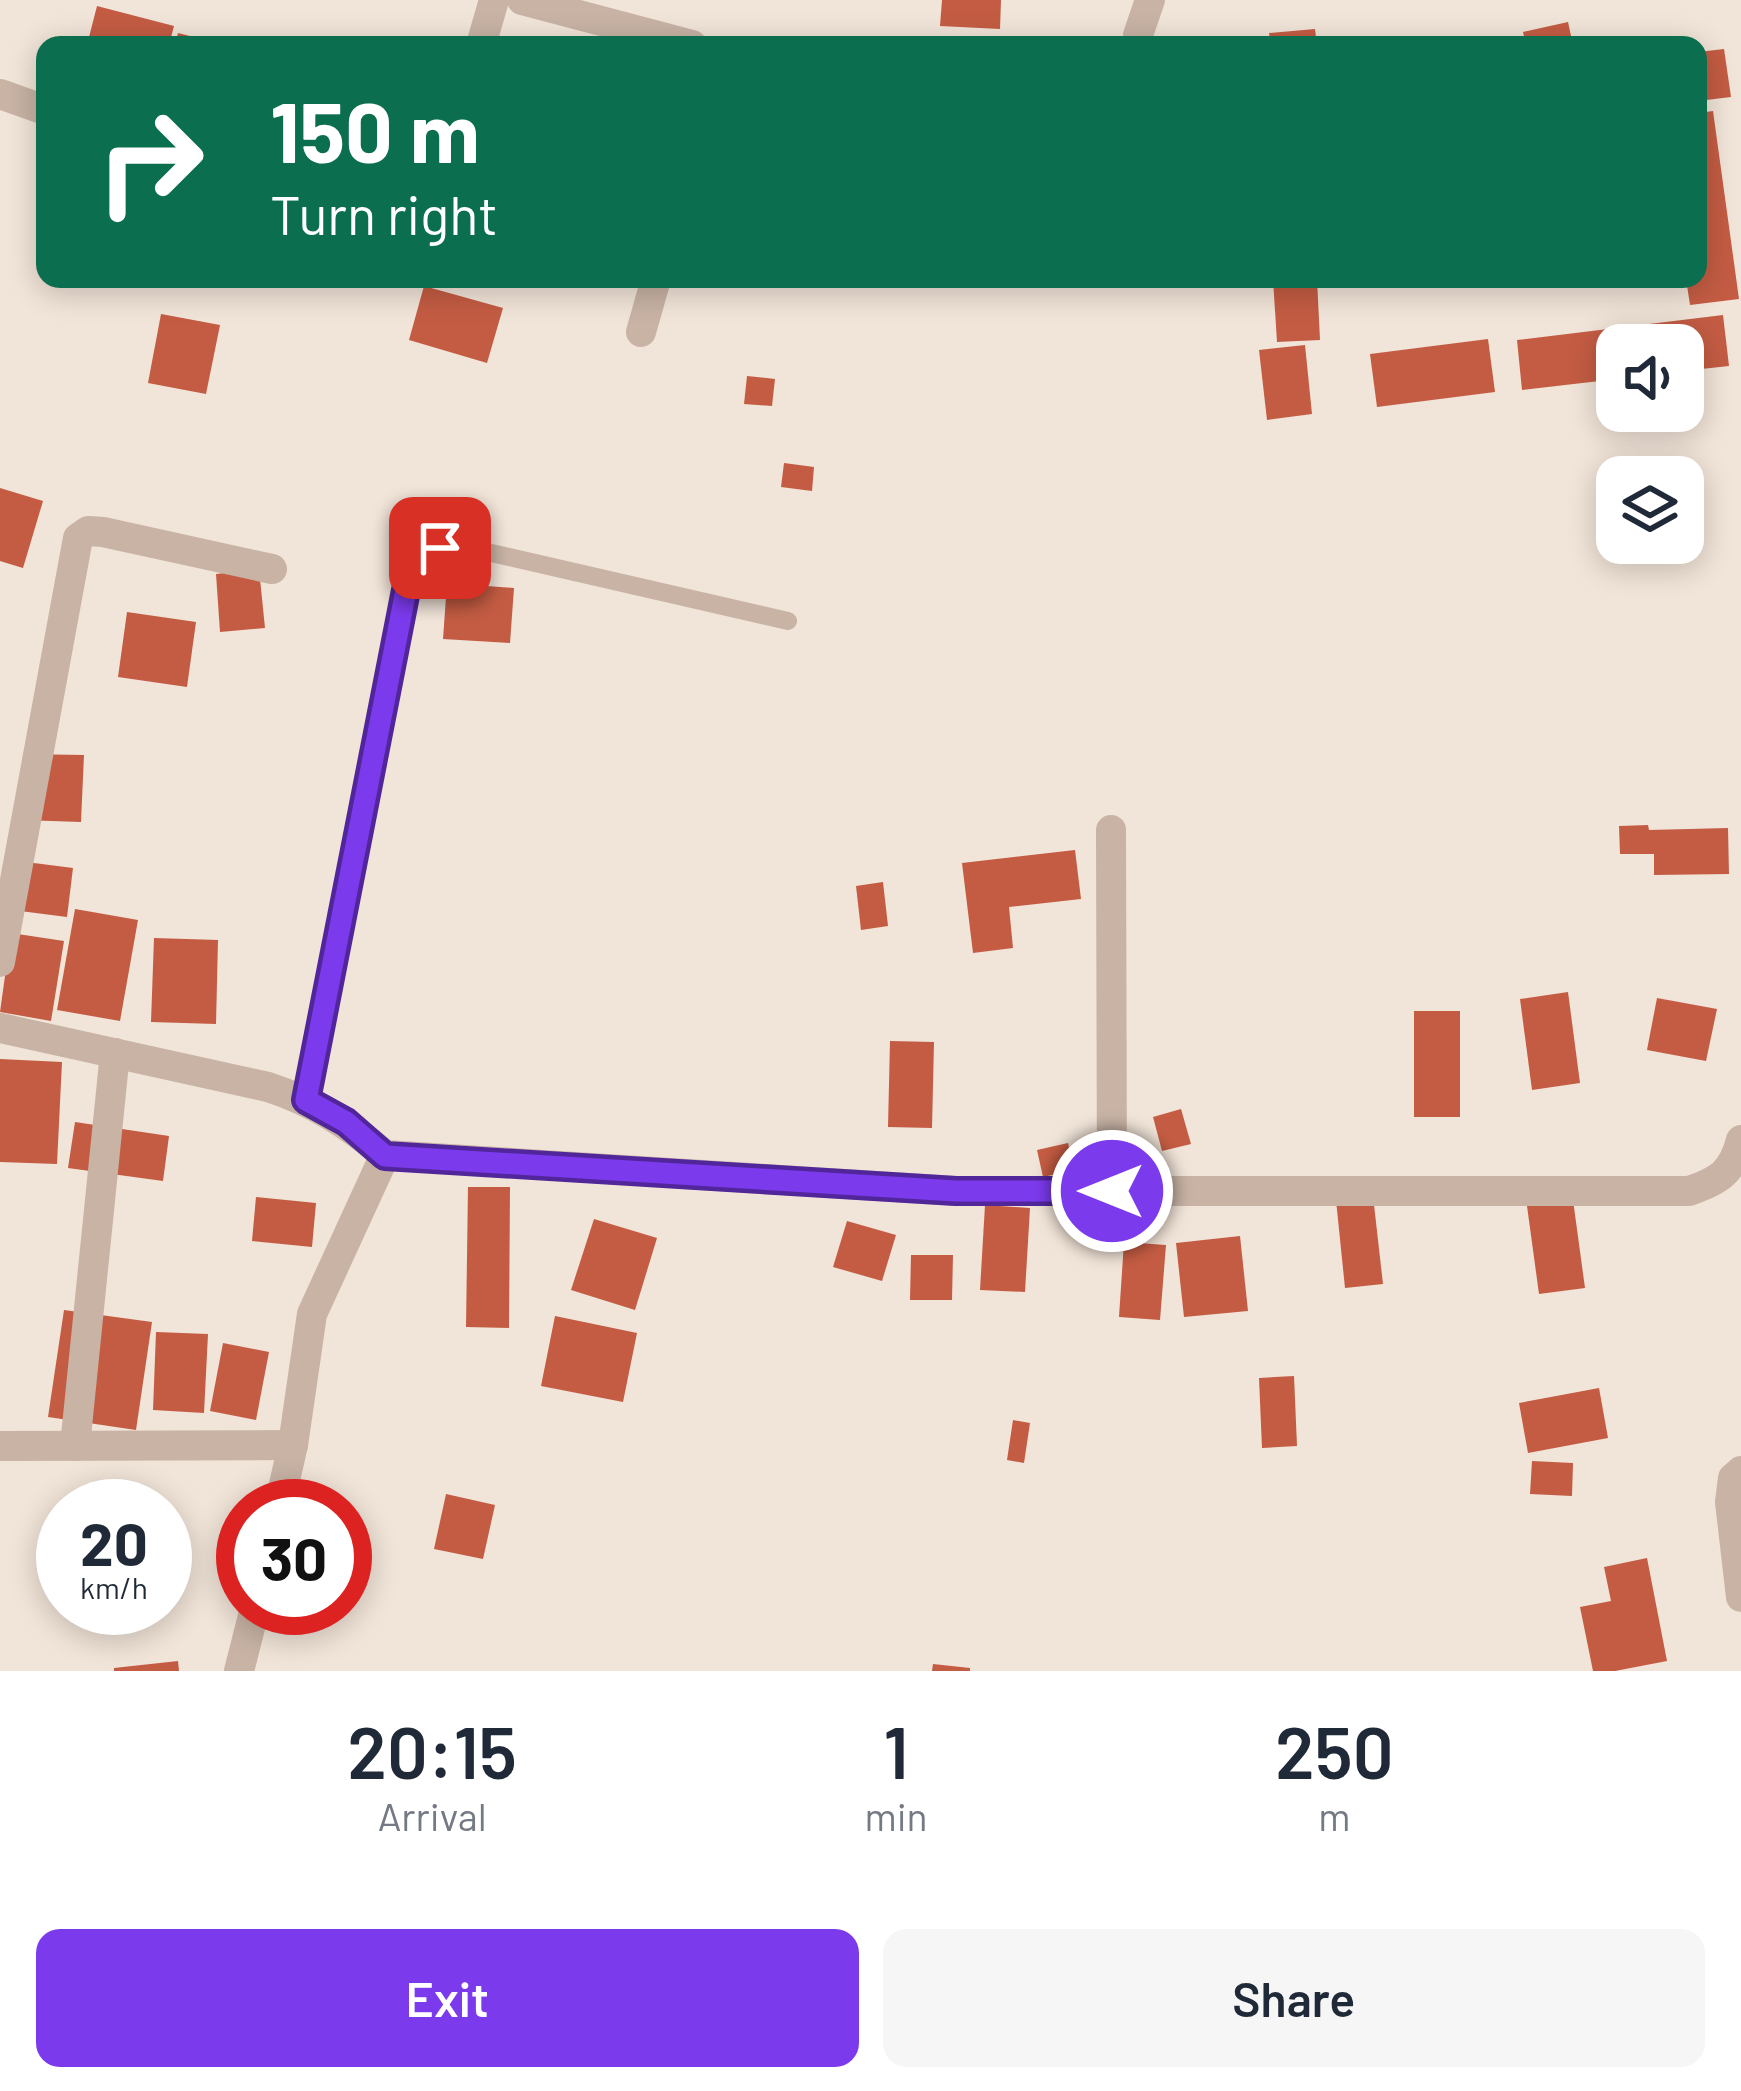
<!DOCTYPE html>
<style>
body{margin:0;font-family:Barlow,sans-serif;background:#f6f6f7;color:#1f2937;height:100vh;display:flex;flex-direction:column;font-size:45px;white-space:nowrap}
*{box-sizing:border-box;margin:0}
p{font-size:39px;color:#747a83}
.icon{flex:none;width:66px;height:66px;fill:none;stroke:currentColor;stroke-width:2;stroke-linecap:round;stroke-linejoin:round}
.map{position:relative;height:1671px;overflow:hidden}
.sheet{display:flex;flex-direction:column;background:#fff;flex:1}
.sheet>*{flex:none}
.hud{position:absolute;left:36px;top:36px;width:1671px;height:252px;border-radius:24px;box-shadow:0 6px 30px #0003;background:#0b6e4f;color:#fff;overflow:hidden}
.tools{position:absolute;left:1596px;top:324px;display:grid;gap:24px}
.tools a{display:grid;place-items:center;width:108px;height:108px;border-radius:24px;background:#fff;box-shadow:0 6px 30px #0003;font-size:60px}
.speed{position:absolute;left:36px;top:1479px;display:flex;gap:24px;font-size:60px;font-weight:700;text-align:center}
.speed>*{display:grid;place-content:center;width:156px;height:156px;border-radius:50%;background:#fff;box-shadow:0 6px 30px #0003;line-height:1}
.speed small{font-size:30px;font-weight:400}
.speed .limit{border:18px solid #d22;background:#fff;color:#111}
.pin{position:absolute;display:grid;place-items:center;width:102px;height:102px;color:#fff;margin:-51px;border-radius:24px;box-shadow:0 6px 18px #0006}
.me{position:absolute;width:132px;margin:-66px;rotate:270deg;stroke-linejoin:round;filter:drop-shadow(0 0 9px #0008)}
.turn{display:flex;align-items:center;gap:42px;height:252px;padding:0 36px;font-size:54px}
.turn .icon{width:156px;height:156px;stroke-width:2.5}
.turn b{display:block;font-size:84px;line-height:102px}
.eta{display:flex;justify-content:space-evenly;align-items:center;height:204px;text-align:center}
.eta b{font-size:72px;font-weight:600;line-height:84px}
.button{display:flex;gap:24px;margin-top:auto;padding:24px 36px}
.button a{flex:1;height:138px;border-radius:24px;background:#7c3aed;color:#fff;font-size:48px;font-weight:600;line-height:138px;text-align:center}
.button a+a{background:#f6f6f7;color:#1f2937}
.map>svg:first-child{display:block}
</style>
<div class="map">
<svg width="1741" height="1671" viewBox="0 0 1741 1671">
<rect width="100%" height="100%" fill="#f1e4d8"/>
<g fill="#c45c43">
<path d="M942 0H1001L1000 29 940 26Z"/>
<path d="M97 6 174 26 169 45H87Z"/>
<path d="M1568 22 1573 45H1526L1523 32Z"/>
<path d="M1315 29 1317 45H1271L1269 33Z"/>
<path d="M178 33 218 43V45H175Z"/>
<path d="M1724 49 1731 97 1698 101V52Z"/>
<path d="M1713 111 1739 299 1690 305 1686 279H1698V113Z"/>
<path d="M1273 279H1317L1320 340 1277 342Z"/>
<path d="M424 286 503 308 487 363 409 340Z"/>
<path d="M161 314 220 325 206 394 148 383Z"/>
<path d="M1723 315 1729 366 1683 371V345H1617V379L1522 390 1517 340Z"/>
<path d="M1488 339 1495 392 1377 407 1370 354Z"/>
<path d="M1305 345 1312 414 1267 420 1259 350Z"/>
<path d="M747 376 775 379 772 406 744 404Z"/>
<path d="M784 463 814 467 812 491 781 487Z"/>
<path d="M0 488 43 501 23 568 0 561Z"/>
<path d="M259 569 265 628 220 632 216 574Z"/>
<path d="M447 583 514 588 510 643 443 639Z"/>
<path d="M127 612 196 622 187 687 118 677Z"/>
<path d="M23 754 84 755 81 822 21 820Z"/>
<path d="M1648 825 1649 830 1728 828 1729 874 1654 875V854H1620L1619 826Z"/>
<path d="M1075 850 1081 899 1009 907 1013 948 973 953 962 863Z"/>
<path d="M26 862 73 868 67 917 20 911Z"/>
<path d="M883 882 888 926 861 930 856 886Z"/>
<path d="M75 909 138 920 120 1021 57 1010Z"/>
<path d="M11 933 64 941 51 1021 0 1012Z"/>
<path d="M154 938 218 940 216 1024 151 1022Z"/>
<path d="M1568 992 1580 1083 1532 1090 1520 999Z"/>
<path d="M1657 998 1717 1009 1706 1061 1647 1050Z"/>
<rect x="1414" y="1011" width="46" height="106"/>
<path d="M890 1041 934 1042 932 1128 888 1127Z"/>
<path d="M0 1059 62 1062 57 1164 0 1162Z"/>
<path d="M1181 1109 1191 1144 1162 1151 1153 1117Z"/>
<path d="M75 1122 169 1136 163 1181 68 1168Z"/>
<path d="M1068 1143 1074 1170 1043 1177 1037 1150Z"/>
<path d="M468 1187H510L509 1328 466 1327Z"/>
<path d="M1373 1196 1383 1284 1345 1288 1336 1200Z"/>
<path d="M256 1197 316 1203 312 1247 252 1241Z"/>
<path d="M1573 1200 1585 1288 1539 1294 1527 1206Z"/>
<path d="M985 1205 1030 1208 1025 1292 980 1290Z"/>
<path d="M594 1219 657 1238 635 1310 571 1290Z"/>
<path d="M847 1221 896 1235 882 1281 833 1267Z"/>
<path d="M1240 1236 1248 1311 1184 1317 1176 1243Z"/>
<path d="M1124 1242 1166 1245 1160 1320 1119 1317Z"/>
<path d="M911 1255H953L952 1300H910Z"/>
<path d="M64 1310 152 1322 136 1430 48 1417Z"/>
<path d="M555 1316 637 1333 623 1402 541 1386Z"/>
<path d="M156 1332 208 1334 204 1413 153 1410Z"/>
<path d="M223 1343 269 1352 256 1420 210 1411Z"/>
<path d="M1294 1376 1297 1446 1262 1448 1259 1378Z"/>
<path d="M1599 1388 1608 1438 1528 1453 1519 1403Z"/>
<path d="M1013 1420 1030 1423 1024 1463 1007 1460Z"/>
<path d="M1532 1461 1573 1463 1572 1496 1530 1494Z"/>
<path d="M446 1494 495 1505 483 1559 434 1549Z"/>
<path d="M1647 1558 1667 1661 1615 1671H1593L1580 1607 1611 1601 1604 1567Z"/>
<path d="M178 1661 179 1671H114V1668Z"/>
<path d="M933 1664 970 1668V1671H932Z"/>
</g>
<g fill="none" stroke-linecap="round" stroke-linejoin="round">
<path stroke="#c8b3a5" stroke-width="18" d="M306 1100 409 575C423 551 438 548 465 547L788 621"/>
<g stroke="#c8b3a5" stroke-width="30">
<path d="M522 0 692 45"/>
<path d="M1138 35 1150 0"/>
<path d="M481 45 494 0"/>
<path d="M0 94 45 110"/>
<path d="M641 332 656 279"/>
<path d="M1111 830 1112 1191"/>
<path d="M0 962 78 538 88 531 103 532 272 569"/>
<path d="M0 1028 268 1087C314 1102 348 1124 385 1155L956 1191H1689C1719 1181 1733 1172 1741 1140"/>
<path d="M0 1446 293 1445"/>
<path d="M75 1446 115 1053"/>
<path d="M1741 1471 1733 1478 1730 1502 1741 1597"/>
<path d="M279 1506 293 1445 312 1314 385 1155"/>
<path d="M239 1671 255 1608"/>
</g>
</g>
<g fill="none" stroke-linecap="round" stroke-linejoin="round">
<defs>
<path id="route" d="M440 548 420 557 409 575 306 1100 346 1122 385 1156 956 1191H1112"/>
</defs>
<use href="#route" stroke="#51269a" stroke-width="30"/>
<use href="#route" stroke="#7c3aed" stroke-width="21"/>
</g>
</svg>
<div class="tools">
<a><svg class="icon" aria-label="sound" viewBox="0 0 24 24"><path d="M4 9h4l5-4v14l-5-4H4zM17 9q2 3 0 6"/></svg></a>
<a><svg class="icon" aria-label="layers" viewBox="0 0 24 24"><path d="M12 4l9 5-9 5-9-5zM3 14l9 5 9-5"/></svg></a>
</div>
<div class="speed"><div>20<small>km/h</small></div><div class="limit">30</div></div>
<div class="pin" style="left:440px;top:548px;background:#d93025"><svg class="icon" aria-label="arrive" viewBox="0 0 24 24"><path d="M6 21V4h12l-3 4 3 4H6"/></svg></div>
<svg class="me" style="left:1112px;top:1191px" viewBox="-20 -20 40 40"><circle r="17" fill="#7c3aed" stroke="#fff" stroke-width="3"/><path d="M0-11L8 9 0 5-8 9z" fill="#fff"/></svg>
<div class="hud">
<div class="turn"><svg class="icon" aria-label="right" viewBox="0 0 24 24"><path d="M7 20v-9h11M14 6l5 5-5 5"/></svg><div><b>150 m</b>Turn right</div></div>
</div>
</div>
<section class="sheet">
<div class="eta">
<div><b>20:15</b><p>Arrival</p></div>
<div><b>1</b><p>min</p></div>
<div><b>250</b><p>m</p></div>
</div>
<div class="button"><a>Exit</a><a>Share</a></div>
</section>
